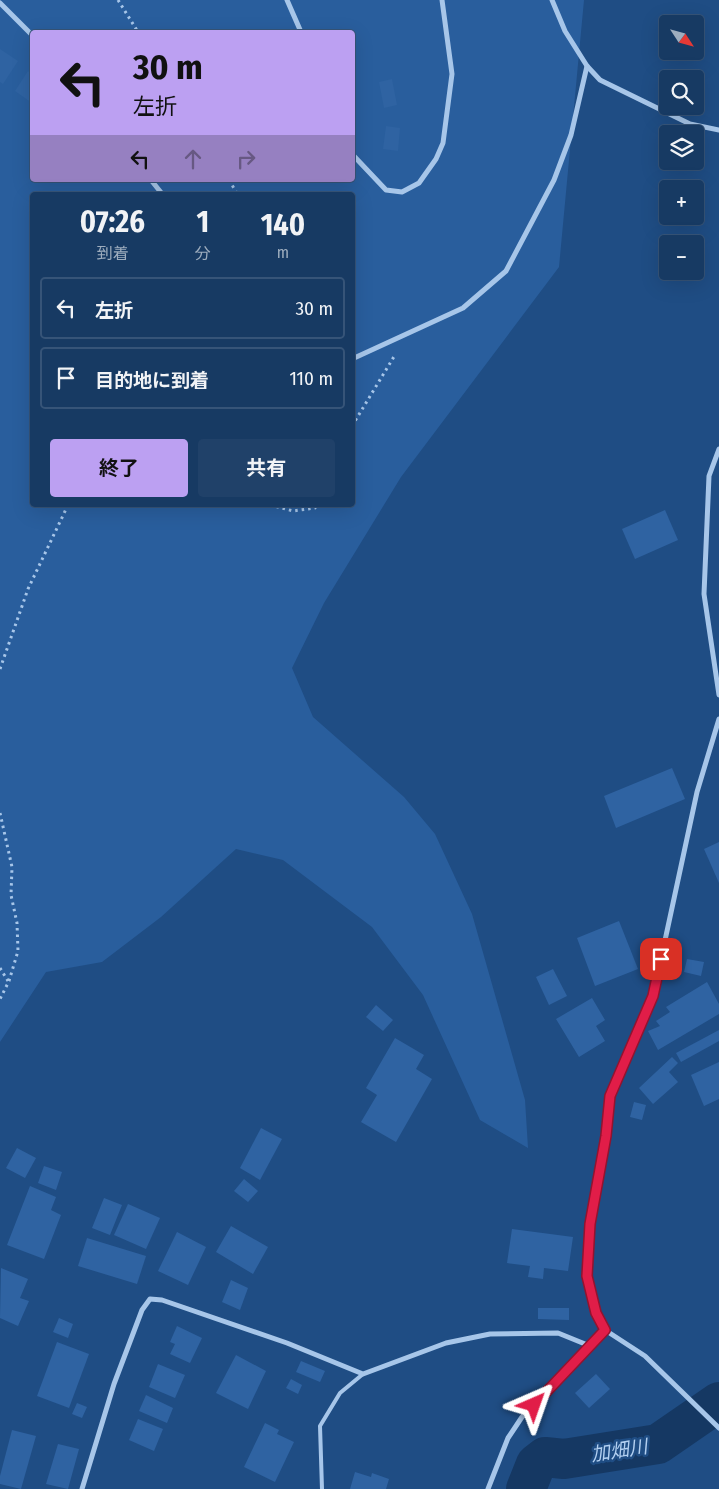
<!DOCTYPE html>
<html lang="ja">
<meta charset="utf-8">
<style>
body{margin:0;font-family:"Fira Sans Condensed","Noto Sans JP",sans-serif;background:#204169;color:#f1f3f6;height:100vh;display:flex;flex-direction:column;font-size:19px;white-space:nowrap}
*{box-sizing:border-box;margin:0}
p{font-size:16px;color:#9eadbe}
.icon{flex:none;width:28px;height:28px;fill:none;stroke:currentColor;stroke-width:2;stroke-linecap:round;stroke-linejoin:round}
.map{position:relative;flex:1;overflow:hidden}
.panel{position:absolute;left:30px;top:192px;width:325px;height:315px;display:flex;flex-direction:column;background:#173a63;border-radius:5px;box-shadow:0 5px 20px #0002,0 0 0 1px #365478}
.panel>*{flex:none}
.hud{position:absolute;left:30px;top:30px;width:325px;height:152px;border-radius:5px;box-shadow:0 5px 20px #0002,0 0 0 1px #365478;background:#bca0f2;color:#111;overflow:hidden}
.needle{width:32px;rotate:126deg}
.controls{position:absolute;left:659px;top:15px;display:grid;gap:10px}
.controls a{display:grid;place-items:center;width:45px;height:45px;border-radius:5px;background:#173a63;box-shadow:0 5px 20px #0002,0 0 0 1px #365478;font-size:25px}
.pin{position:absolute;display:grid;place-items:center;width:42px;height:42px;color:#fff;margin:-21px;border-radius:10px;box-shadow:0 2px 8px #0006}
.me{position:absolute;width:55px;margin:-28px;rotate:43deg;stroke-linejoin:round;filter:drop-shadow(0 0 4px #0008)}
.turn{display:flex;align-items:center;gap:18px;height:105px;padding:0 20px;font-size:22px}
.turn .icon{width:65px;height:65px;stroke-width:2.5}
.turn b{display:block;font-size:35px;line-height:42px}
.lanes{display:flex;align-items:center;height:48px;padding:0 20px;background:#0003;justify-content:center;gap:25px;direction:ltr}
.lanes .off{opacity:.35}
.eta{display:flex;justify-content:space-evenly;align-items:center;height:85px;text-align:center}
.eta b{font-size:30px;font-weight:700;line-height:35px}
.action{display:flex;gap:10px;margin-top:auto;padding:10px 20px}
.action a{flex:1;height:58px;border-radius:5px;background:#bca0f2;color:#111;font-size:20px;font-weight:700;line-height:58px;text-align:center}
.action a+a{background:#204169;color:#f1f3f6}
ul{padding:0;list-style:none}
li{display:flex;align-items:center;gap:15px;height:62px;margin:0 10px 8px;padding:0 10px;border:2px solid #365478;border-radius:5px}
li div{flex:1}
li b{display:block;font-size:19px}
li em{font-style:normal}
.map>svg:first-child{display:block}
</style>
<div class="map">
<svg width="719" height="1489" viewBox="0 0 719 1489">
<rect width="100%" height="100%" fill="#1f4d84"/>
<path fill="#295e9d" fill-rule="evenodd" d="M0 0H584L559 267 401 477 324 603 292 668 313 717 404 797 435 834 472 914 525 1100 528 1148 480 1120 423 995 372 927 283 860 236 849 161 917 102 962 46 972 0 1042ZM32 32H352V180H32ZM32 195H352V505H32Z"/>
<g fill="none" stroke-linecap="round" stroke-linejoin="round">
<path stroke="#153863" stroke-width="40" d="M526 1489 536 1464 545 1457 564 1459 658 1444 719 1402"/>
</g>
<g fill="#2f63a2">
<path d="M0 49 18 61 3 84 0 82Z"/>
<path d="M28 71 32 75V103L15 91Z"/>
<path d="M392 79 397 105 384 108 379 82Z"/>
<path d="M386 126 400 128 398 151 383 149Z"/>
<path d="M665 510 678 540 635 559 622 529Z"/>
<path d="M672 768 685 799 616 828 604 796Z"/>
<path d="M719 842V883L704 849Z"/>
<path d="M619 921 638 969 595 986 577 938Z"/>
<path d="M687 959 704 962 701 976 684 972Z"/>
<path d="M553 969 567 996 549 1005 536 977Z"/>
<path d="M707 982 719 1004V1014L658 1050 648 1031 660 1026 656 1021 670 1012 666 1007Z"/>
<path d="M592 998 605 1020 596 1026 605 1041 579 1057 556 1019Z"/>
<path d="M376 1005 393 1020 383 1031 366 1017Z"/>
<path d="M719 1030V1041L681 1062 676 1053Z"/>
<path d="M395 1038 424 1055 416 1069 432 1079 396 1142 361 1122 377 1095 366 1088Z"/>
<path d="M672 1057 678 1063 669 1072 678 1082 653 1104 639 1088Z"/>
<path d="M719 1062V1099L704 1106 691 1075Z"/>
<path d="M634 1102 646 1105 642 1120 630 1117Z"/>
<path d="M261 1128 282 1139 260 1180 240 1168Z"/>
<path d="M17 1148 36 1158 25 1178 6 1168Z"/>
<path d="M44 1166 62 1172 56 1190 38 1183Z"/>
<path d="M244 1179 258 1191 248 1202 234 1191Z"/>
<path d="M30 1186 56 1197 51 1210 61 1215 44 1259 7 1245Z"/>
<path d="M104 1198 122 1205 110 1235 92 1228Z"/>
<path d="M128 1204 160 1218 146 1249 114 1235Z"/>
<path d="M231 1226 268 1247 253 1274 216 1252Z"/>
<path d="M512 1229 573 1237 568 1271 544 1268 543 1279 528 1277 530 1266 507 1263Z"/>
<path d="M177 1232 206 1247 188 1285 158 1271Z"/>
<path d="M87 1238 146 1256 137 1284 78 1266Z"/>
<path d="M1 1268 28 1279 20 1298 29 1301 18 1326 0 1318Z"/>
<path d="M231 1280 248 1288 240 1310 222 1302Z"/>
<path d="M538 1308H569V1320L538 1319Z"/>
<path d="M59 1318 73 1324 68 1338 53 1332Z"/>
<path d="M177 1326 202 1338 190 1363 170 1354 175 1344 170 1342Z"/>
<path d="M57 1342 89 1354 69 1408 37 1396Z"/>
<path d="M236 1355 266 1371 248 1409 216 1393Z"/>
<path d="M301 1361 325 1371 320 1382 296 1372Z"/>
<path d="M158 1364 185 1375 175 1398 149 1387Z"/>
<path d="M596 1374 610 1389 589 1408 575 1393Z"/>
<path d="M291 1379 302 1385 298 1394 286 1388Z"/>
<path d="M146 1395 173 1408 167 1423 139 1411Z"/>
<path d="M77 1403 87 1407 82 1418 72 1414Z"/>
<path d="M138 1419 163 1429 154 1451 129 1440Z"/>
<path d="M265 1423 279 1430 277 1434 294 1442 275 1482 244 1467Z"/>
<path d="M12 1430 36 1436 21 1489 0 1484V1476Z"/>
<path d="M58 1444 79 1449 68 1489 46 1484Z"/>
<path d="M355 1472 371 1477 372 1473 389 1479 386 1489H350Z"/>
</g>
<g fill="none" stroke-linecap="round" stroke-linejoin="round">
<g stroke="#a7c6e9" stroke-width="3" stroke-dasharray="2.5 4" stroke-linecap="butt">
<path d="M118 0 138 32"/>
<path d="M229 180 238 195"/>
<path d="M352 426 395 355"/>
<path d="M270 505 293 511 315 508 317 505"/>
<path d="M0 669 28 589 68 505"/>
<path d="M0 813 12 867 11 895 17 923 18 951 9 981 0 999"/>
<path d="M0 968 8 981"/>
</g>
<path stroke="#a7c6e9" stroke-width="4" d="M322 1489 320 1426 340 1393 363 1374"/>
<g stroke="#a7c6e9" stroke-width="5">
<path d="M287 0 301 32"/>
<path d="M552 0 565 31 587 66 600 80 690 124 719 130"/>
<path d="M0 3 32 35"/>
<path d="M352 154 386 190 402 192 419 183 436 159 443 143 452 74 442 0"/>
<path d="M151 180 163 195"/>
<path d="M352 359 463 308 506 271 554 180 571 135 587 66"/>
<path d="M719 449 709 476 704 594 719 695"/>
<path d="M719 719 697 792 653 996 610 1096 606 1136 590 1224 587 1276 596 1313 605 1330 645 1356 719 1428"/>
<path d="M82 1489 114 1384 142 1310 150 1299 162 1300 287 1343 363 1374 446 1343 490 1334 558 1333 590 1346"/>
<path d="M488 1489 508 1438 522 1417 605 1330"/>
</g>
</g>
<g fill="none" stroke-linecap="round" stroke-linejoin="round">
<defs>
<path id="route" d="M534 1405 605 1330 596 1313 587 1276 590 1224 606 1136 610 1096 653 996 661 959"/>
</defs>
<use href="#route" stroke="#92132f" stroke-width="12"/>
<use href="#route" stroke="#e11d48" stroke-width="9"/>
</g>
<g text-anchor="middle" stroke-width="5" stroke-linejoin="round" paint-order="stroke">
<g font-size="19" font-style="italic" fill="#b3d0f1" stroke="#1f4d84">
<text transform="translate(619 1450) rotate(-9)" y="7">加畑川</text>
</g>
</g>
</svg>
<div class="controls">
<a><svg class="needle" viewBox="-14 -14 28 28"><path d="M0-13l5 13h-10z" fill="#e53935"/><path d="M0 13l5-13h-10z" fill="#9eadbe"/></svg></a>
<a><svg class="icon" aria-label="search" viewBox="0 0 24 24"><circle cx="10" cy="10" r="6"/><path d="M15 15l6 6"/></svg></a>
<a><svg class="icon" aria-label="layers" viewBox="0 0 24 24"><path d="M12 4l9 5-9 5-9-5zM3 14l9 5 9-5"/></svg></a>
<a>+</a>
<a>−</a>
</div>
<div class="pin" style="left:661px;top:959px;background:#d93025"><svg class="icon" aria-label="arrive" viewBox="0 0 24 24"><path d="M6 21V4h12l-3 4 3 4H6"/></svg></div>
<svg class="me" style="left:534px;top:1405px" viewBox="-20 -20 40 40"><path d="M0-17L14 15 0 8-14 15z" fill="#e11d48" stroke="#fff" stroke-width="4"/></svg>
<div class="hud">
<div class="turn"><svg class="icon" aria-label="left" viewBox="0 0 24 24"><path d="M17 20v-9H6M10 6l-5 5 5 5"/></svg><div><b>30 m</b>左折</div></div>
<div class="lanes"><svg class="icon" aria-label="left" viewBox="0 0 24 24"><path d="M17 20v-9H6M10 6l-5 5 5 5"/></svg><svg class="icon off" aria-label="ahead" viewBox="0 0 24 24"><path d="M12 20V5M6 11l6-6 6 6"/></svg><svg class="icon off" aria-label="right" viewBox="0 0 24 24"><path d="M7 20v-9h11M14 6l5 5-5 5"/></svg></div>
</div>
<section class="panel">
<div class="eta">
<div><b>07:26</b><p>到着</p></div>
<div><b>1</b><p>分</p></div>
<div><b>140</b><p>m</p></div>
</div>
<ul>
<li><svg class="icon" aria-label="left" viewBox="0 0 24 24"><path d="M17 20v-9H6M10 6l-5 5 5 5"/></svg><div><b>左折</b></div><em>30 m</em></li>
<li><svg class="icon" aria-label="arrive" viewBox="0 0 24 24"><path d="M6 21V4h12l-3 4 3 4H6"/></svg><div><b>目的地に到着</b></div><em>110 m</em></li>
</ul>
<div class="action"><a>終了</a><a>共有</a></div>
</section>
</div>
